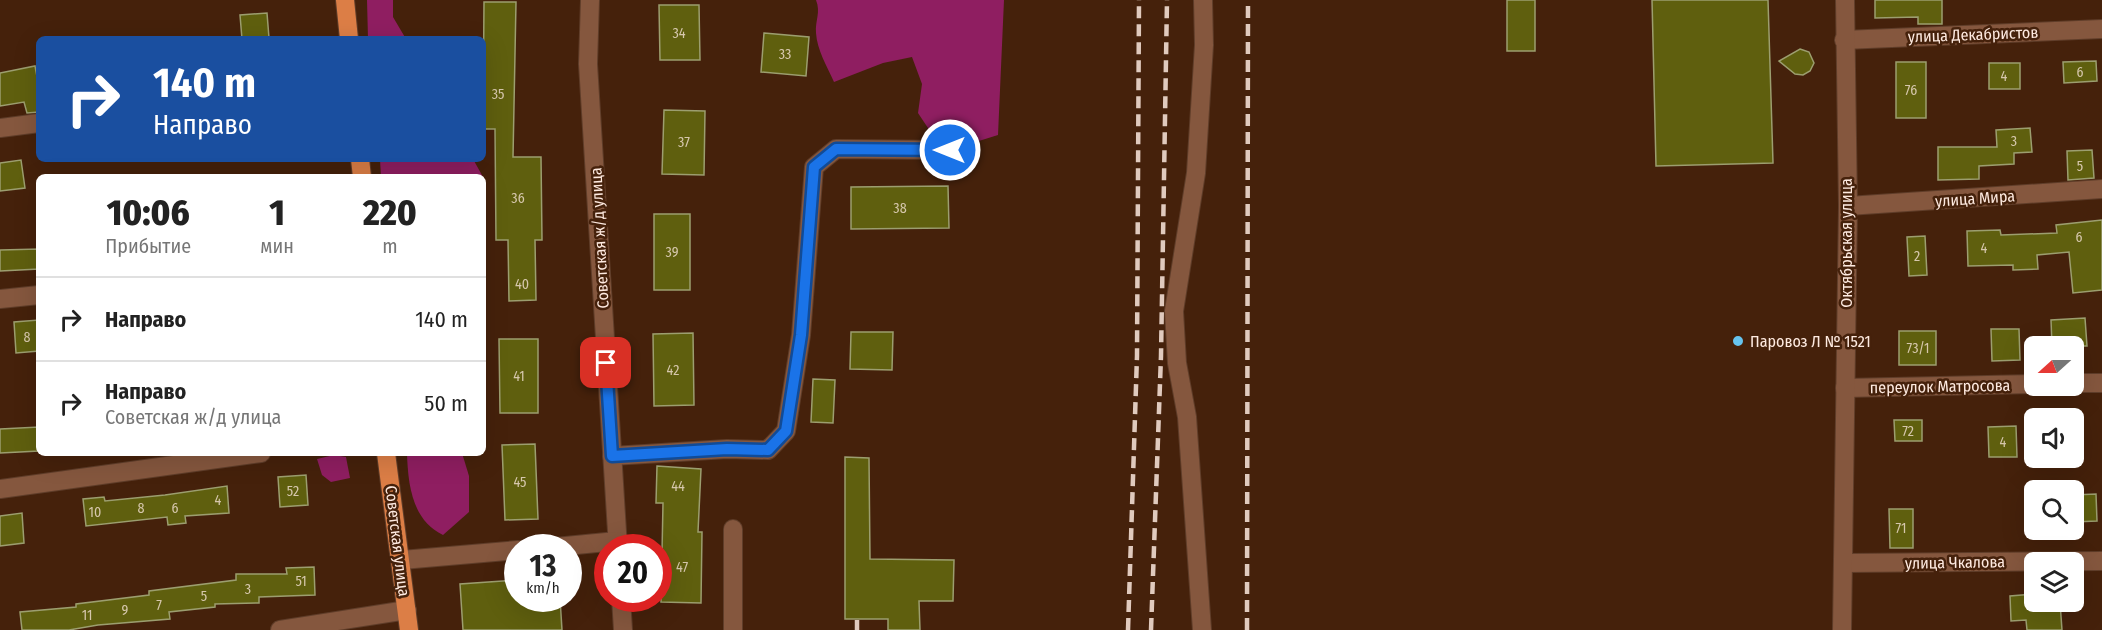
<!DOCTYPE html>
<html lang="ru">
<meta charset="utf-8">
<style>
body{margin:0;font-family:"Fira Sans Condensed",sans-serif;background:#f2f2f2;color:#222;height:100vh;display:flex;flex-direction:column;font-size:22px;white-space:nowrap}
*{box-sizing:border-box;margin:0}
p{font-size:20px;color:#767676}
.icon{flex:none;width:33px;height:33px;fill:none;stroke:currentColor;stroke-width:2;stroke-linecap:round;stroke-linejoin:round}
.map{position:relative;flex:1;overflow:hidden}
.details{position:absolute;left:36px;top:174px;width:450px;height:282px;display:flex;flex-direction:column;background:#fff;border-radius:9px;box-shadow:0 6px 24px #0002}
.details>*{flex:none}
.banner{position:absolute;left:36px;top:36px;width:450px;height:126px;border-radius:9px;box-shadow:0 6px 24px #0002;background:#1a4fa0;color:#fff;overflow:hidden}
.needle{width:39px;rotate:249deg}
.fabs{position:absolute;left:2024px;top:336px;display:grid;gap:12px}
.fabs a{display:grid;place-items:center;width:60px;height:60px;border-radius:9px;background:#fff;box-shadow:0 6px 24px #0002;font-size:30px}
.speed{position:absolute;left:504px;top:534px;display:flex;gap:12px;font-size:30px;font-weight:700;text-align:center}
.speed>*{display:grid;place-content:center;width:78px;height:78px;border-radius:50%;background:#fff;box-shadow:0 6px 24px #0002;line-height:1}
.speed small{font-size:15px;font-weight:400}
.speed .limit{border:9px solid #d22;background:#fff;color:#111}
.pin{position:absolute;display:grid;place-items:center;width:51px;height:51px;color:#fff;margin:-26px;border-radius:12px;box-shadow:0 3px 9px #0006}
.me{position:absolute;width:66px;margin:-33px;rotate:270deg;stroke-linejoin:round;filter:drop-shadow(0 0 4px #0008)}
.turn{display:flex;align-items:center;gap:21px;height:126px;padding:0 18px;font-size:27px}
.turn .icon{width:78px;height:78px;stroke-width:2.5}
.turn b{display:block;font-size:42px;line-height:51px}
.eta{display:flex;justify-content:space-evenly;align-items:center;height:102px;text-align:center}
.eta b{font-size:36px;font-weight:800;line-height:42px}
ul{padding:0;list-style:none}
li{display:flex;align-items:center;gap:18px;height:84px;padding:0 18px;border-top:2px solid #e0e0e0}
li div{flex:1}
li b{display:block;font-size:22px}
li em{font-style:normal}
.map>svg:first-child{display:block}
</style>
<div class="map">
<svg width="2102" height="630" viewBox="0 0 2102 630">
<rect width="100%" height="100%" fill="#45210b"/>
<g fill="#8f1e61">
<path d="M367 0H393V17L406 39H368Z"/>
<path d="M816 0H1004L998 135 950 150 934 137 918 113 922 84 912 57 883 63 834 82C827 66 817 50 816 33 815 20 821 13 816 0Z"/>
<path d="M380 159H473L483 177H381Z"/>
<path d="M407 453H462L469 476V512L443 535C412 520 408 485 407 453Z"/>
<path d="M334 455 346 457 350 478 331 482 322 475 317 459Z"/>
</g>
<g fill="#5f5f0e" stroke="#9c9e6f" stroke-width="1.5">
<rect x="1507" y="0" width="28" height="51"/>
<path d="M1652 0H1768L1773 163 1656 166Z"/>
<path d="M1875 0H1942V24H1918V17L1875 18Z"/>
<path d="M484 2H516L513 157H541L542 240H535L536 300 509 301 508 240H496L495 129H483Z"/>
<path d="M659 5H699L700 60H660Z"/>
<path d="M267 13 269 38 242 39 240 15Z"/>
<path d="M764 33 809 37 806 76 761 72Z"/>
<path d="M1800 49 1809 52 1814 63 1810 71 1803 75 1795 74 1779 61Z"/>
<path d="M2096 61 2097 81 2064 83 2063 62Z"/>
<rect x="1896" y="62" width="30" height="56"/>
<rect x="1989" y="63" width="31" height="26"/>
<path d="M35 66 39 87V112L27 113 24 102 0 106V73Z"/>
<path d="M664 110 705 111 704 175 662 174Z"/>
<path d="M2030 128 2032 152 2014 153V164L1979 166V179L1938 180V147H1997L1996 130Z"/>
<path d="M2092 150 2094 178 2068 180 2067 151Z"/>
<path d="M21 160 25 188 0 191V163Z"/>
<path d="M948 186 949 228 851 229V187Z"/>
<rect x="654" y="214" width="36" height="76"/>
<path d="M2102 220V290L2073 293 2069 252 2037 255 2038 269 2013 270V265L1968 266 1967 231 2000 230 2001 235 2057 233 2056 225Z"/>
<path d="M1925 236 1927 275 1909 276 1907 237Z"/>
<path d="M39 249V269L0 271V250Z"/>
<path d="M2085 318 2087 346H2052L2051 320Z"/>
<path d="M39 320V351L16 353 14 322Z"/>
<path d="M1991 329H2019L2020 360 1992 361Z"/>
<rect x="1899" y="331" width="37" height="34"/>
<path d="M851 332H893L892 370 850 369Z"/>
<path d="M693 333 694 405 654 406 653 334Z"/>
<path d="M499 339H538V413H500Z"/>
<path d="M813 379 835 380 833 423 811 422Z"/>
<path d="M1894 420H1922V441H1895Z"/>
<path d="M2016 426 2017 457H1989L1988 427Z"/>
<path d="M39 427V451L0 453V429Z"/>
<path d="M535 444 538 519 505 520 502 445Z"/>
<path d="M845 457 869 458 870 559 954 560 953 601H919L920 630H888V619H845Z"/>
<path d="M657 466 701 469 698 532H702L701 603 661 602 663 503H656Z"/>
<path d="M306 475 308 505 280 507 278 477Z"/>
<path d="M227 486 229 513 185 516 186 523 168 525 167 517 86 526 83 499 104 497 105 501 165 495Z"/>
<path d="M2096 494 2097 521 2073 522V495Z"/>
<path d="M1889 509H1913V548H1890Z"/>
<path d="M22 513 24 543 0 546V516Z"/>
<path d="M314 567 315 595 259 597V603L215 604V607L169 612 170 619 98 625 69 630H22L20 612 76 607V604L149 595V591L236 580V574H287L286 568Z"/>
<path d="M518 580V598H560L562 630H463L460 584Z"/>
<path d="M2034 594V602H2060L2062 630H2027L2026 620 2011 621 2010 596Z"/>
</g>
<g fill="none" stroke-linecap="round" stroke-linejoin="round">
<defs>
<g id="minor">
<path d="M590 0 588 64 618 548"/>
<path d="M1844 40 2102 29"/>
<path d="M0 128 39 123"/>
<path d="M1848 206 2102 189"/>
<path d="M0 299 39 295"/>
<path d="M2073 383H2102"/>
<path d="M1845 388 2034 384"/>
<path d="M612 456 727 449 768 450 786 431 801 335 814 167 836 149 950 150"/>
<path d="M0 489 261 453"/>
<path d="M545 548 617 541"/>
<path d="M402 560 518 550"/>
<path d="M1844 563 2102 561"/>
<path d="M621 598 623 630"/>
<path d="M280 630 407 610"/>
<path d="M733 630V529"/>
<path d="M1202 630 1187 417 1177 363 1174 311 1196 173 1204 45 1203 0"/>
<path d="M1842 630 1848 206 1845 0"/>
</g>
<g id="major">
<path d="M345 0 349 39"/>
<path d="M360 159 362 177"/>
<path d="M386 453 409 630"/>
</g>
</defs>
<use href="#minor" stroke="#5f3d29" stroke-width="20"/>
<use href="#major" stroke="#5f3d29" stroke-width="20"/>
<use href="#minor" stroke="#85573e" stroke-width="18"/>
<use href="#major" stroke="#dc7e46" stroke-width="18"/>
<g stroke="#e0cabe" stroke-width="4.5" stroke-dasharray="12 6" stroke-linecap="butt">
<path d="M857 620V630"/>
<path d="M1128 630 1137 356 1139 0"/>
<path d="M1151 630 1161 356 1167 0"/>
<path d="M1247 630 1248 0"/>
</g>
</g>
<g fill="none" stroke-linecap="round" stroke-linejoin="round">
<defs>
<path id="route" d="M606 363 612 456 727 449 768 450 786 431 801 335 814 167 836 149 950 150"/>
</defs>
<use href="#route" stroke="#114b97" stroke-width="15"/>
<use href="#route" stroke="#1a73e8" stroke-width="10"/>
</g>
<circle fill="#66c4ef" stroke="#45210b" stroke-width="2" cx="1738" cy="341" r="6"/>
<g text-anchor="middle" stroke-width="5" stroke-linejoin="round" paint-order="stroke">
<g font-size="14" fill="#d6c7ac">
<text x="679" y="38">34</text>
<text x="785" y="59">33</text>
<text x="2080" y="77">6</text>
<text x="2004" y="81">4</text>
<text x="1911" y="95">76</text>
<text x="498" y="99">35</text>
<text x="2014" y="146">3</text>
<text x="684" y="147">37</text>
<text x="2080" y="171">5</text>
<text x="518" y="203">36</text>
<text x="900" y="213">38</text>
<text x="2079" y="242">6</text>
<text x="1984" y="253">4</text>
<text x="672" y="257">39</text>
<text x="1917" y="261">2</text>
<text x="522" y="289">40</text>
<text x="27" y="342">8</text>
<text x="1918" y="353">73/1</text>
<text x="673" y="375">42</text>
<text x="519" y="381">41</text>
<text x="1908" y="436">72</text>
<text x="2003" y="447">4</text>
<text x="520" y="487">45</text>
<text x="678" y="491">44</text>
<text x="293" y="496">52</text>
<text x="218" y="505">4</text>
<text x="141" y="513">8</text>
<text x="175" y="513">6</text>
<text x="95" y="517">10</text>
<text x="1901" y="533">71</text>
<text x="682" y="572">47</text>
<text x="301" y="586">51</text>
<text x="248" y="594">3</text>
<text x="204" y="601">5</text>
<text x="159" y="610">7</text>
<text x="125" y="615">9</text>
<text x="87" y="620">11</text>
</g>
<g font-size="16" fill="#feeae0" stroke="#45210b">
<text transform="translate(1973 34) rotate(-2)" y="6">улица Декабристов</text>
<text transform="translate(1975 198) rotate(-4)" y="6">улица Мира</text>
<text transform="translate(599 238) rotate(-93)" y="6">Советская ж/д улица</text>
<text transform="translate(1846 243) rotate(-90)" y="6">Октябрьская улица</text>
<text transform="translate(1940 386) rotate(-1)" y="6">переулок Матросова</text>
<text transform="translate(398 541) rotate(83)" y="6">Советская улица</text>
<text transform="translate(1955 562) rotate(-1)" y="6">улица Чкалова</text>
</g>
<g font-size="16" fill="#feeae0" stroke="#45210b" text-anchor="start">
<text x="1750" y="347">Паровоз Л № 1521</text>
</g>
</g>
</svg>
<div class="fabs">
<a><svg class="needle" viewBox="-14 -14 28 28"><path d="M0-13l5 13h-10z" fill="#e53935"/><path d="M0 13l5-13h-10z" fill="#767676"/></svg></a>
<a><svg class="icon" aria-label="sound" viewBox="0 0 24 24"><path d="M4 9h4l5-4v14l-5-4H4zM17 9q2 3 0 6"/></svg></a>
<a><svg class="icon" aria-label="search" viewBox="0 0 24 24"><circle cx="10" cy="10" r="6"/><path d="M15 15l6 6"/></svg></a>
<a><svg class="icon" aria-label="layers" viewBox="0 0 24 24"><path d="M12 4l9 5-9 5-9-5zM3 14l9 5 9-5"/></svg></a>
</div>
<div class="speed"><div>13<small>km/h</small></div><div class="limit">20</div></div>
<div class="pin" style="left:606px;top:363px;background:#d93025"><svg class="icon" aria-label="arrive" viewBox="0 0 24 24"><path d="M6 21V4h12l-3 4 3 4H6"/></svg></div>
<svg class="me" style="left:950px;top:150px" viewBox="-20 -20 40 40"><circle r="17" fill="#1a73e8" stroke="#fff" stroke-width="3"/><path d="M0-11L8 9 0 5-8 9z" fill="#fff"/></svg>
<div class="banner">
<div class="turn"><svg class="icon" aria-label="right" viewBox="0 0 24 24"><path d="M7 20v-9h11M14 6l5 5-5 5"/></svg><div><b>140 m</b>Направо</div></div>
</div>
<section class="details">
<div class="eta">
<div><b>10:06</b><p>Прибытие</p></div>
<div><b>1</b><p>мин</p></div>
<div><b>220</b><p>m</p></div>
</div>
<ul>
<li><svg class="icon" aria-label="right" viewBox="0 0 24 24"><path d="M7 20v-9h11M14 6l5 5-5 5"/></svg><div><b>Направо</b></div><em>140 m</em></li>
<li><svg class="icon" aria-label="right" viewBox="0 0 24 24"><path d="M7 20v-9h11M14 6l5 5-5 5"/></svg><div><b>Направо</b><p>Советская ж/д улица</p></div><em>50 m</em></li>
</ul>
</section>
</div>
